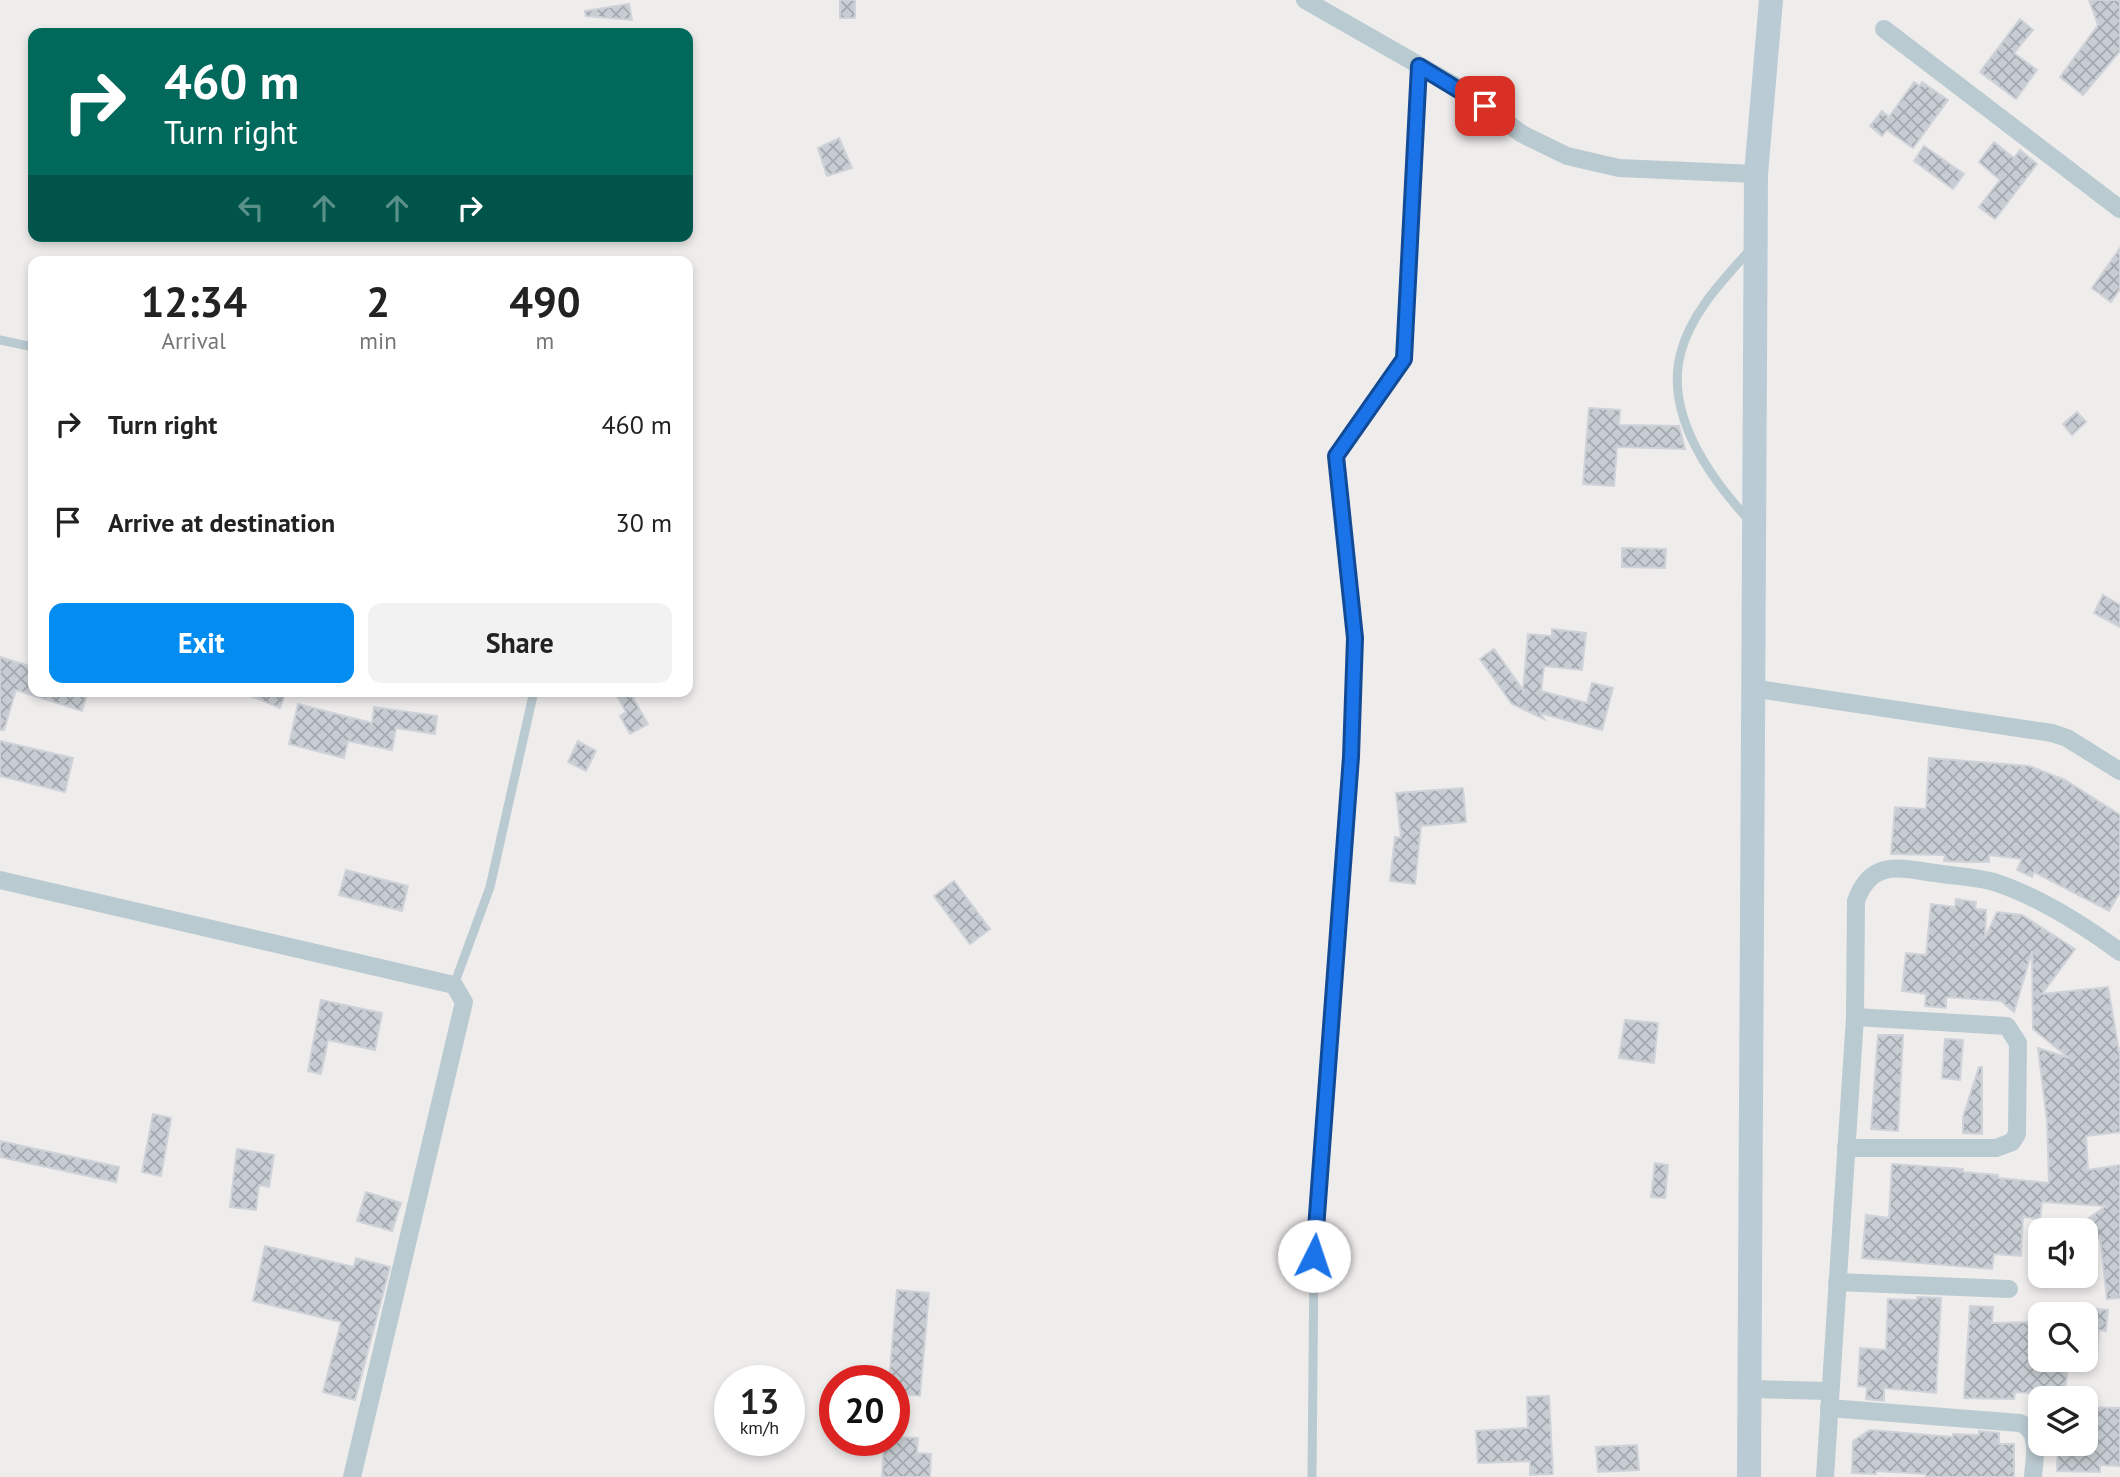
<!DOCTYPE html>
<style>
body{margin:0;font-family:"PT Sans",sans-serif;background:#f2f2f2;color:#222;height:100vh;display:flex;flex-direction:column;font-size:26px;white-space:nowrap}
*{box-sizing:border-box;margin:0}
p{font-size:23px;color:#767676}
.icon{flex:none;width:38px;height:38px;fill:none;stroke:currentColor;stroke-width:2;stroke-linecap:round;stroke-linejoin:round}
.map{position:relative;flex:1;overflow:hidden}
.panel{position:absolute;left:28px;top:256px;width:665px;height:441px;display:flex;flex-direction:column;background:#fff;border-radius:14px;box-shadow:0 4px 10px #0003}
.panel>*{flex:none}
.banner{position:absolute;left:28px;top:28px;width:665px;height:214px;border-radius:14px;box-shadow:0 4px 10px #0003;background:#00695c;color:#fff;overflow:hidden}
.buttons{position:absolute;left:2028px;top:1218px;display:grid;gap:14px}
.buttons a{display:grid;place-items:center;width:70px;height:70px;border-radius:14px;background:#fff;box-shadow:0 4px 10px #0003;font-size:35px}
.speed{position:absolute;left:714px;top:1365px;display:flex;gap:14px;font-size:35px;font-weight:700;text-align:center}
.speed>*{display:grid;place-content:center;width:91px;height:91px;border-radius:50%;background:#fff;box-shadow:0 4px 10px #0003;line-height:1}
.speed small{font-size:18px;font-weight:400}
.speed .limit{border:10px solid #d22;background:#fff;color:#111}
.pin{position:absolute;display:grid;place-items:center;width:60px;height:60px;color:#fff;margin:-30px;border-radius:14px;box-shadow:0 4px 10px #0006}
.me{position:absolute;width:77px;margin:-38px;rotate:4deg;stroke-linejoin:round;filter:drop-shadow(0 0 5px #0008)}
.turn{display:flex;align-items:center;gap:24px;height:147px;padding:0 21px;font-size:32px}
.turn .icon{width:91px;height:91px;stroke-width:2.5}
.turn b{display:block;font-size:49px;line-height:60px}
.lanes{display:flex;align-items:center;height:66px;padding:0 21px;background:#0003;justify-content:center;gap:35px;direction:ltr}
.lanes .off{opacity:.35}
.eta{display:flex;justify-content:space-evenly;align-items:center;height:119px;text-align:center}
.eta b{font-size:42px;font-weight:600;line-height:49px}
.cta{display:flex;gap:14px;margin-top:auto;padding:14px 21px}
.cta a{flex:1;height:80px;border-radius:14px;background:#048df1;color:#fff;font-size:28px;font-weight:600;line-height:80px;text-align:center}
.cta a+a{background:#f2f2f2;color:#222}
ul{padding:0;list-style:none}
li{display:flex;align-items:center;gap:21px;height:98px;padding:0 21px}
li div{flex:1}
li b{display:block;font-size:26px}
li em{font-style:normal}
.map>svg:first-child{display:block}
</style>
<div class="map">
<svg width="2120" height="1477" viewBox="0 0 2120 1477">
<defs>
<pattern id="building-cross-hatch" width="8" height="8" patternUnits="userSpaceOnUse" patternTransform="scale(1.75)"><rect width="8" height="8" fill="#c7cdd2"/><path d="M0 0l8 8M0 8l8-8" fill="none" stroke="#a3a9ae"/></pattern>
</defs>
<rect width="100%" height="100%" fill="#efecec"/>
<g fill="url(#building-cross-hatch)" stroke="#cfd3d9" stroke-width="2">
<rect x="840" y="0" width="15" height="18"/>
<path d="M2089 0H2120V51L2083 95 2060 77 2098 25Z"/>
<path d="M629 4 632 20 586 16 585 11Z"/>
<path d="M2020 19 2033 30 2014 53 2037 70 2016 99 1980 72Z"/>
<path d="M1914 82 1920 86 1922 82 1948 100 1913 148 1887 130 1882 136 1870 126 1882 111 1889 117Z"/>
<path d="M839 138 852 168 827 176 818 148Z"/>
<path d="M1994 142 2014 158 2020 150 2037 164 1995 219 1979 207 2000 180 1979 162Z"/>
<path d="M1924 146 1964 174 1953 189 1914 161Z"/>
<path d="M2120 248V289L2111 302 2092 288Z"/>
<path d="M1589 408 1620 410 1619 425 1679 426 1685 449 1617 447 1614 486 1583 484Z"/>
<path d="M2077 412 2086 422 2072 435 2063 424Z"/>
<path d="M1622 548 1666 549 1665 568 1622 567Z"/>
<path d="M2103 595 2120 605V627L2094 613Z"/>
<path d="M1552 629 1586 633 1582 670 1544 666 1541 691 1587 703 1592 683 1613 688 1602 730 1540 713 1544 719 1512 704 1480 659 1494 649 1523 690 1528 634 1552 636Z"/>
<path d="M0 657 33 667V691H88L82 711 16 690 4 730H0Z"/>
<path d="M239 691H275L285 695 280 708Z"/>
<path d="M625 691H629L648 724 630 734 620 716 626 712 617 696Z"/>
<path d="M298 704 372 723 374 707 437 716 435 734 396 728 392 750 348 741 344 758 289 744Z"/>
<path d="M0 741 73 758 65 792 0 776Z"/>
<path d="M578 741 596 751 586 771 568 762Z"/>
<path d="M1929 758 2029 766 2065 780 2120 815V892L2109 911 2034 872 2032 877 2017 870 2022 859 1989 855V862H1965L1944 861 1945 855 1891 854 1895 807 1926 809Z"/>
<path d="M1463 788 1466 822 1421 826 1415 884 1390 881 1395 837 1401 838 1396 793Z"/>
<path d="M346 870 408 886 402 911 339 895Z"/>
<path d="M954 881 990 929 970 944 934 896Z"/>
<path d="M1956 899 1976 902 1975 909 1986 910 1985 938 1997 912 2022 915 2075 949 2042 994 2108 987 2120 1057V1132L2086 1136 2088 1170 2120 1165V1298L2107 1299 2100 1237 2086 1248V1220L2106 1206 2042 1202 2040 1219 2023 1217 2021 1256 1994 1254 1992 1269 1862 1258 1866 1215 1889 1218 1892 1164 1963 1169V1172L1998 1175V1178L2049 1183 2047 1121 2038 1048 2069 1058 2033 1029 2032 951 2014 1012 2001 1001 1946 997V1008L1925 1006 1926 994 1902 991 1906 953 1926 955 1931 904 1955 907Z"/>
<path d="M321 1000 382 1013 375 1050 328 1040 321 1074 308 1071Z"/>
<path d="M1625 1020 1658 1023 1654 1063 1619 1058Z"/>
<path d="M1878 1035H1903L1898 1131 1871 1129Z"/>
<path d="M1945 1039 1963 1040 1960 1080 1942 1078Z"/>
<path d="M1979 1067H1982V1134L1963 1133V1117Z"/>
<path d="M153 1114 171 1118 161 1176 142 1172Z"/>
<path d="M0 1141 119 1167 116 1182 0 1157Z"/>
<path d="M237 1149 274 1155 269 1187 259 1185 256 1210 230 1207Z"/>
<path d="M1655 1163 1668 1165 1665 1198 1651 1197Z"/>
<path d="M366 1192 401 1203 392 1231 357 1221Z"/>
<path d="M265 1246 354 1267 356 1258 390 1267 355 1400 323 1392 341 1322 253 1301Z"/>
<path d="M897 1290 929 1293 920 1396 894 1393V1381H889Z"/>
<path d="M1917 1297 1941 1298 1936 1393 1884 1388V1401L1866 1399 1867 1387 1858 1386 1860 1348 1886 1350 1888 1299 1917 1300Z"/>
<path d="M1970 1306 1993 1307 1992 1323 2040 1322V1360H2069L2064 1398H2042V1394L2015 1392 2014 1399 1964 1398Z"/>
<path d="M2086 1308 2108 1310 2106 1331 2099 1330 2097 1359H2086Z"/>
<path d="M1549 1396 1553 1474 1530 1475V1461L1478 1463 1476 1431 1528 1428 1527 1397Z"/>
<path d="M2086 1407 2120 1408V1466L2100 1465V1472L2057 1471 2058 1444H2086Z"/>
<path d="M1870 1430 1953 1437V1434L1979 1435V1431L1999 1433V1444H2014V1477H1926V1474L1876 1471V1474L1852 1473 1853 1441Z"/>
<path d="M894 1437 918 1438 917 1453 931 1454 930 1477H882L884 1440H894Z"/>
<path d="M1637 1445 1639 1470 1598 1472 1596 1447Z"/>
</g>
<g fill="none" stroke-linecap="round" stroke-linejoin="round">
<g stroke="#bacad1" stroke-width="9">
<path d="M0 340 33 347"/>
<path d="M1749 520C1709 477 1664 413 1681 352 1691 313 1723 280 1749 251"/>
<path d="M454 985 490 887 534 691"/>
<path d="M1312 1477 1314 1256 1351 757 1355 638 1336 456 1404 359 1419 66"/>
</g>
<g stroke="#bacad1" stroke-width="18">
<path d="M1305 0 1466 92 1522 134 1567 156 1619 168 1756 174"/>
<path d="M1884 29 2120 209"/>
<path d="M1751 688 2052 733 2067 738 2120 771"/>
<path d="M0 880 454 985 464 1002 352 1477"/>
<path d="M1846 1148H1996L2012 1142 2017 1134 2018 1043 2007 1026 1855 1017"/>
<path d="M1837 1282 2009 1289"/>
<path d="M1751 1389 1829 1391"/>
<path d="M1829 1408 2020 1423C2042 1432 2034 1458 2033 1477"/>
<path d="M1825 1477 1855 1017 1856 901C1871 859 1899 868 1935 873 1954 876 1976 877 1994 882 2040 897 2082 924 2120 952"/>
</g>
<path stroke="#bacbd6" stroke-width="24" d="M1749 1477 1756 174 1771 0"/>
</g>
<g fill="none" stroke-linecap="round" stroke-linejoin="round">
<defs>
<path id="route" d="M1314 1256 1351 757 1355 638 1336 456 1404 359 1419 66 1485 106"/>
</defs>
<use href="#route" stroke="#114b97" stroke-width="18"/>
<use href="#route" stroke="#1a73e8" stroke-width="12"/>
</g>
</svg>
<div class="buttons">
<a><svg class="icon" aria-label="sound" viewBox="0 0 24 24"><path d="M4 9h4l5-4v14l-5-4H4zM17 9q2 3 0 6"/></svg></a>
<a><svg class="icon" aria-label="search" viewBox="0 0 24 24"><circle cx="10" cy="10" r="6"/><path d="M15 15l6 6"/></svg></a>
<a><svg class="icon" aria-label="layers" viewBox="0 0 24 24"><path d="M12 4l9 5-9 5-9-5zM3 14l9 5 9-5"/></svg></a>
</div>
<div class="speed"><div>13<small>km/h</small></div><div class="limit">20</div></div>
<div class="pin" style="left:1485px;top:106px;background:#d93025"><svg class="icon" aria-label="arrive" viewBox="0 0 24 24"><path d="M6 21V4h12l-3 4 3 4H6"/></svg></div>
<svg class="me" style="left:1314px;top:1256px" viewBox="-20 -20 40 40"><circle r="19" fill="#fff"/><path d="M0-13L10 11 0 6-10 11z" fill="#1a73e8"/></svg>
<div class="banner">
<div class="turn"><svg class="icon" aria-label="right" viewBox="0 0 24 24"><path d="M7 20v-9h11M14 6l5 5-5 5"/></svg><div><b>460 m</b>Turn right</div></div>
<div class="lanes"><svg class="icon off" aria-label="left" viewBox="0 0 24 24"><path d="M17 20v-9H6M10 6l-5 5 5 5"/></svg><svg class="icon off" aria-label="ahead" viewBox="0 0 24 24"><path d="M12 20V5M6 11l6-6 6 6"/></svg><svg class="icon off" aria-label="ahead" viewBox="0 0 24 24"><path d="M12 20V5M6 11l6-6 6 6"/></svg><svg class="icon" aria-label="right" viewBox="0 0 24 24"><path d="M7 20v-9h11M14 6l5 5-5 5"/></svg></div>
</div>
<section class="panel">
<div class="eta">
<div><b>12:34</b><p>Arrival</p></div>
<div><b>2</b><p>min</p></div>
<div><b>490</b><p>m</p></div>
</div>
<ul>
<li><svg class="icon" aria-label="right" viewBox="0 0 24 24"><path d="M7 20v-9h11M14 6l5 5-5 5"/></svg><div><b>Turn right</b></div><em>460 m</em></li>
<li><svg class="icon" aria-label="arrive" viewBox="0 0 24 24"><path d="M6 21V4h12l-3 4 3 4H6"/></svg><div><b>Arrive at destination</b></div><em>30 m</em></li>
</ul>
<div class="cta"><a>Exit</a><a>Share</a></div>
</section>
</div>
